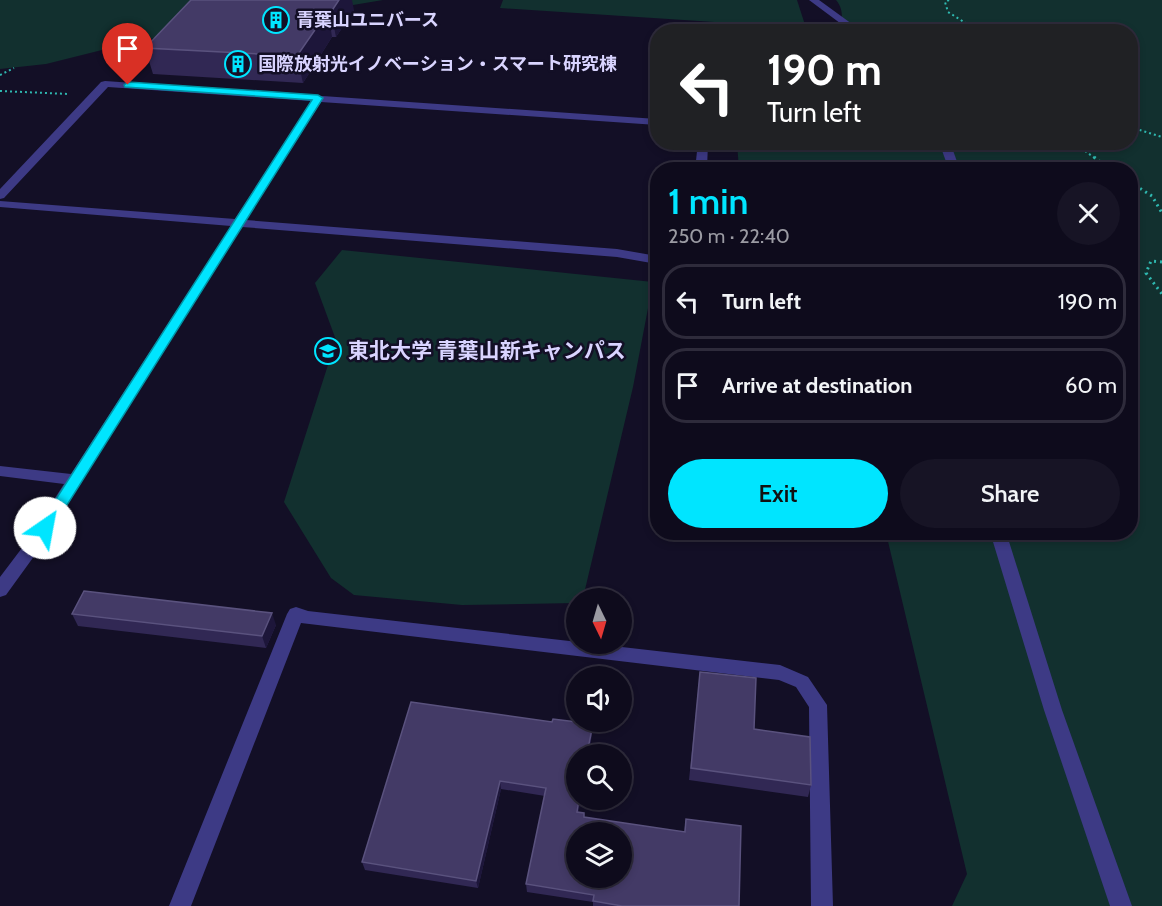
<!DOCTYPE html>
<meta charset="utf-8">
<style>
body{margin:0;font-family:Cabin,"Noto Sans JP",sans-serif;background:#171425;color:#f1f3f6;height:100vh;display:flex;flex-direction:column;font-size:22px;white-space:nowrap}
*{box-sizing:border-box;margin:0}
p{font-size:20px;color:#9b9ba3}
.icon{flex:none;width:33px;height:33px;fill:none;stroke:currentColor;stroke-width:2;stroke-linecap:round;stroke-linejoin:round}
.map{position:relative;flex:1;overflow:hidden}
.panel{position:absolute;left:650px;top:162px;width:488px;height:378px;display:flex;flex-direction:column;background:#0e0b1c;border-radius:24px;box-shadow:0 3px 9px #0003,0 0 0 2px #2e2b3b}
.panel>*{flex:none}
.guide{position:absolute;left:650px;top:24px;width:488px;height:126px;border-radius:24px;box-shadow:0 3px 9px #0003,0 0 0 2px #2e2b3b;background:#202124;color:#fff;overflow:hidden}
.needle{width:39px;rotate:175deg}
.tools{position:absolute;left:566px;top:588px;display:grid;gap:12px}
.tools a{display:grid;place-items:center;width:66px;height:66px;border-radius:50%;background:#0e0b1c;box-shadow:0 3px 9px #0003,0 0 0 2px #2e2b3b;font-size:30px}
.pin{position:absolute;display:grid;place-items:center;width:51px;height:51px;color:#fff;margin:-62px -26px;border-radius:50% 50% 50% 0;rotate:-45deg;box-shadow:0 0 6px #0007}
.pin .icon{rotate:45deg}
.me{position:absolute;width:66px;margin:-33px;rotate:33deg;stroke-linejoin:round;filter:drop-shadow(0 0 4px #0008)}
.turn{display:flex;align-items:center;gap:21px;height:126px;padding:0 18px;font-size:27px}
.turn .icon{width:78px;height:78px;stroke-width:2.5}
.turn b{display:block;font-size:42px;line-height:51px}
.round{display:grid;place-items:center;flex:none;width:63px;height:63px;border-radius:32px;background:#171425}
.headline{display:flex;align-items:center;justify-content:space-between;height:102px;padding:0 18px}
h1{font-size:36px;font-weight:600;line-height:45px;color:#00e5ff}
.action{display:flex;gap:12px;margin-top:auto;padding:12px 18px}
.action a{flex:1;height:69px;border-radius:36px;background:#00e5ff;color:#111;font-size:24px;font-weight:600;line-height:69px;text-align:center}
.action a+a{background:#171425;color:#f1f3f6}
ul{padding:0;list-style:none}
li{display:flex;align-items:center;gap:18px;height:75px;margin:0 12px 9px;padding:0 6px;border:3px solid #2e2b3b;border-radius:24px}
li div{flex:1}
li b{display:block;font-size:22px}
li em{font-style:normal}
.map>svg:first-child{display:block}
</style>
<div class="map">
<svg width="1162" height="906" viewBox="0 0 1162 906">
<rect width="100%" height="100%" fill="#130f26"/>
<g fill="#12302f">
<path d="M0 0H383L138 41 46 64 0 69Z"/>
<path d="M503 0H797L806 28 500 8Z"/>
<path d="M836 0H1162V906H952L967 874 886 533 1130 532V170L739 169 737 143 1130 142V32L841 31C842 20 844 9 836 0Z"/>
<path d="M342 250 653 282 633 387 583 598H576V603L462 605 354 595 331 578 284 502 336 340 315 283Z"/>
</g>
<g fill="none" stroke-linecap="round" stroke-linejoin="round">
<g stroke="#2fb8b0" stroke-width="2" stroke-dasharray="2 3" stroke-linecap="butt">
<path d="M949 0 945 2 948 12 980 32"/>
<path d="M0 75 14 68"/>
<path d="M0 91 69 94"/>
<path d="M1130 127 1162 137"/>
<path d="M1073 142 1096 159"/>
</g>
<g stroke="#2fb8b0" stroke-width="3" stroke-dasharray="2 4" stroke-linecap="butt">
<path d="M1094 157 1111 170"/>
<path d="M1130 182 1152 196 1162 213"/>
<path d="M1162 262 1151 261 1146 273 1162 294"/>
</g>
<g fill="#3d3a85" fill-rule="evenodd">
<path d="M809 0H819L863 32H852Z"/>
<path d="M105 81 657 119V125L321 102 246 220 617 249 657 256V264L617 257 242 227 40 548 6 595 0 597V577L28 540 64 484 0 476V466L71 474 231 226 0 207V201L235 219 311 101 108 87 4 198 0 199V189L101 82Z"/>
<path d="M698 142H708L707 170H695Z"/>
<path d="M939 142H950L960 170H949Z"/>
<path d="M990 532H1006L1062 710 1132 906H1110L1044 710Z"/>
<path d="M296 607 308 611 780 665 808 677 827 705 833 906H811L809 707 796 687 779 680 301 623 191 906H169L287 614 290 609Z"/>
</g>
</g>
<g fill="#312854">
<path d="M191 0 354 10 336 37H332L303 83 153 74 145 48Z"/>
<path d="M72 614 276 625 266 648 78 626Z"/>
<path d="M700 672 754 729 811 785 808 797 689 780Z"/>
<path d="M552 722 593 724 592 733 589 754H576L579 812 584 813V817L684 832 686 819 739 906H593V902L527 892 526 884 545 796 501 789 478 888 365 870 362 862Z"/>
</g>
<g fill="#1d163a">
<path d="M339 0H352L354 10 336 37 331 12Z"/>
<path d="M328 11 332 37 303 83 297 56Z"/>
<path d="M272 613 276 625 266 648 262 636Z"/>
<path d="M593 724 592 733 589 754H587Z"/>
<path d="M500 781 501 789 478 888 476 881Z"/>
<path d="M579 800H581L577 820V812Z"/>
</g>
<g fill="#433a66" stroke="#5a527e" stroke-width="1.5" fill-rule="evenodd">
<path d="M191 0H339L331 12 328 11 297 56 145 48Z"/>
<path d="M84 591 272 613 262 636 72 614Z"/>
<path d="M700 672 756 678 754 729 810 737 811 785 691 768Z"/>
<path d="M411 702 552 722 553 719 593 724 587 754H576V800H579L577 812 584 813V817L685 832 686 819 741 826 739 906H622L593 901 594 895 526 884 546 788 500 781 476 881 362 862ZM576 832H621V878H576Z"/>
</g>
<path fill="#00e5ff" stroke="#0095a6" stroke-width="1.5" d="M128 82 318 95 323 98 50 532H40L37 528 40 524 312 100 125 87 124 85Z"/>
<defs>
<symbol id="building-ring" viewBox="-11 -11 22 22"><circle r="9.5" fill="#130f26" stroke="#00e5ff" stroke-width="1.5"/><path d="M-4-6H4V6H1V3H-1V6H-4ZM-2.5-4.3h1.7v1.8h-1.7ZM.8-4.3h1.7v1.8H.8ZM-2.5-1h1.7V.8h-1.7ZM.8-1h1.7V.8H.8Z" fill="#00e5ff"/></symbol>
<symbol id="university-ring" viewBox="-11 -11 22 22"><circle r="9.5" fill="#130f26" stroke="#00e5ff" stroke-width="1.5"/><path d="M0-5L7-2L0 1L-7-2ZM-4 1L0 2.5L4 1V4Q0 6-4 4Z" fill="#00e5ff"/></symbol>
</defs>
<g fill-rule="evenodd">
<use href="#building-ring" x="261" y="5" width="30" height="30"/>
<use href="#building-ring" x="223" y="49" width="30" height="30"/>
<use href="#university-ring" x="313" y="336" width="30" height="30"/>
</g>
<g text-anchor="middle" stroke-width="5" stroke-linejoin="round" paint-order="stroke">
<g font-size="18" font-weight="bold" fill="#d9d4ff" stroke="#130f26" text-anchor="start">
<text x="296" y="26">青葉山ユニバース</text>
<text x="258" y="70">国際放射光イノベーション・スマート研究棟</text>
</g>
<g font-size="21" font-weight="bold" fill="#d9d4ff" stroke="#130f26" text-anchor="start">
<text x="348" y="358">東北大学 青葉山新キャンパス</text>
</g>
</g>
</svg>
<div class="tools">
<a><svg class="needle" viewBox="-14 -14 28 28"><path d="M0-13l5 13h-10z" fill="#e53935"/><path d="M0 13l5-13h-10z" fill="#9b9ba3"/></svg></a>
<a><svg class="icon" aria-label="sound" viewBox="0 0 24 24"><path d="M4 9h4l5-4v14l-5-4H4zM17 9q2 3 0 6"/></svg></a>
<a><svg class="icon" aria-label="search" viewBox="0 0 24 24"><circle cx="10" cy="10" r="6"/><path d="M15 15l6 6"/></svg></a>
<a><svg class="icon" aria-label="layers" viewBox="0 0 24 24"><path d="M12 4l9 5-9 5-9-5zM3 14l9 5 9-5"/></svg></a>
</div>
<div class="pin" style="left:128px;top:85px;background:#d93025"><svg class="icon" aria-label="arrive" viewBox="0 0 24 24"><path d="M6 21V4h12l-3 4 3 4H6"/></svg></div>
<svg class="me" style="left:45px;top:528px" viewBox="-20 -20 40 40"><circle r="19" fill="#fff"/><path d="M0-13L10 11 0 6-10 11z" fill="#00e5ff"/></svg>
<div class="guide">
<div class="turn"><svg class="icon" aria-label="left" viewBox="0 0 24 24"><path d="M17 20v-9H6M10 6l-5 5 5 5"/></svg><div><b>190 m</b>Turn left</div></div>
</div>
<section class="panel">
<div class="headline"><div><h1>1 min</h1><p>250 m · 22:40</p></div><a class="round"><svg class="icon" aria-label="close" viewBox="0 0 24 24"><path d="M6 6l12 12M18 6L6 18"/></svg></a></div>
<ul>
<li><svg class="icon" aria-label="left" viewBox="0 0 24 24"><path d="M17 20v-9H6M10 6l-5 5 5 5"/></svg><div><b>Turn left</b></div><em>190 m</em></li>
<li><svg class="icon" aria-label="arrive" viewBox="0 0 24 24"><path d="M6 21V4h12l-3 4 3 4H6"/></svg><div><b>Arrive at destination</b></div><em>60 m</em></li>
</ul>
<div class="action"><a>Exit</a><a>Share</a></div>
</section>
</div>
